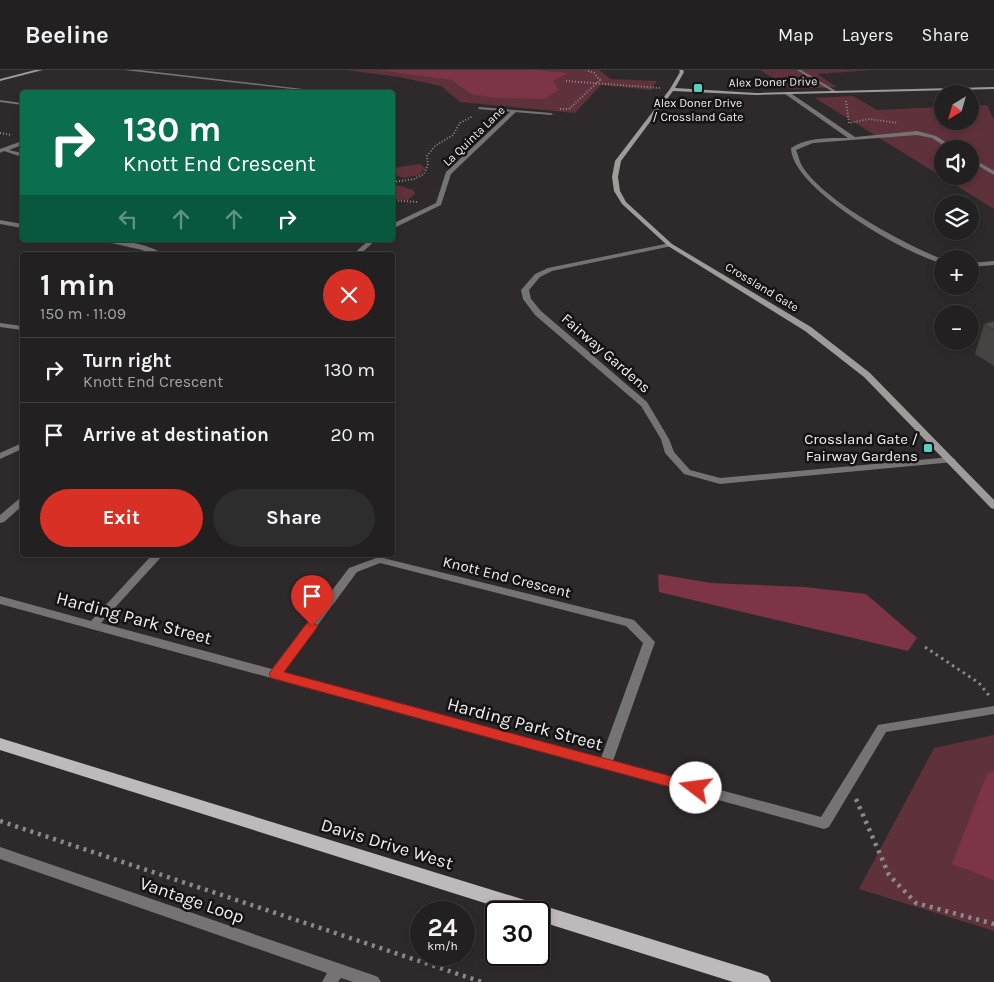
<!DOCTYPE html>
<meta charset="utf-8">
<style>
body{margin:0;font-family:Karla,sans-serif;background:#2e2d2d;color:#f1f3f6;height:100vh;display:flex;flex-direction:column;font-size:19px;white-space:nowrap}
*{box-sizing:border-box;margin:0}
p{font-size:16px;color:#a2a3a5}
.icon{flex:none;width:28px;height:28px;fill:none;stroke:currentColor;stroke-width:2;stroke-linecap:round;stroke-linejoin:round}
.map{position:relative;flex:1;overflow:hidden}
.drawer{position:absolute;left:20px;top:182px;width:375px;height:305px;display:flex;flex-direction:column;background:#222020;border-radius:5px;box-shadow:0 2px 8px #0003,0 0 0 1px #3f3e3e}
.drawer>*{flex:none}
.top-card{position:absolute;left:20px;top:20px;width:375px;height:152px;border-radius:5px;box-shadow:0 2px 8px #0003,0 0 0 1px #3f3e3e;background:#0b6e4f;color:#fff;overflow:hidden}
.needle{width:32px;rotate:217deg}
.fabs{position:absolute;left:934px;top:15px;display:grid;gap:10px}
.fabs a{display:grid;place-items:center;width:45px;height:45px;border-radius:50%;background:#222020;box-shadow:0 2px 8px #0003,0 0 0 1px #3f3e3e;font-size:25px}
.speed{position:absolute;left:410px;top:831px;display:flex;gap:10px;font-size:25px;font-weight:700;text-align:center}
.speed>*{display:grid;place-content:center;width:65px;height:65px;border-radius:50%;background:#222020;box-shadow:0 2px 8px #0003,0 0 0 1px #3f3e3e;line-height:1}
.speed small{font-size:12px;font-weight:400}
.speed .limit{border:2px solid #111;border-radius:8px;background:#fff;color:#111}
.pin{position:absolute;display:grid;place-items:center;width:42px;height:42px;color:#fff;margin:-51px -21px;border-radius:50% 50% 50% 0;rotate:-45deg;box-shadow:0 0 5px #0007}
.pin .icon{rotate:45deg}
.me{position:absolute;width:55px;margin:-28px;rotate:285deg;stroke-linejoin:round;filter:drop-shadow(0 0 4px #0008)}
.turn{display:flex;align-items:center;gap:18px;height:105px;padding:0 20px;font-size:22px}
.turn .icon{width:65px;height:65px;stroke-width:2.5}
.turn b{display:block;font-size:35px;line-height:42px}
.lanes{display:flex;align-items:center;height:48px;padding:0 20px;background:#0003;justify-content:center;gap:25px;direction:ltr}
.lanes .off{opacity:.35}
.round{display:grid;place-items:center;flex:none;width:52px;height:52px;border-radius:26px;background:#2e2d2d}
.head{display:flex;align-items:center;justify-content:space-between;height:85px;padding:0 20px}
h1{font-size:30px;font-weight:700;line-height:38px}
.cta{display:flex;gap:10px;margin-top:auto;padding:10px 20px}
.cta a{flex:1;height:58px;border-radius:30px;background:#d93025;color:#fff;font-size:20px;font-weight:700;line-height:58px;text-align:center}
.cta a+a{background:#2e2d2d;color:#f1f3f6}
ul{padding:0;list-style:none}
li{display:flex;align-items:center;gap:15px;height:65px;padding:0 20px;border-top:1px solid #3f3e3e}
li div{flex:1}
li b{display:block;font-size:19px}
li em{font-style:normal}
header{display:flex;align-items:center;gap:30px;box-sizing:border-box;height:70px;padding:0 25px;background:#222020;border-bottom:1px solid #3f3e3e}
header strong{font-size:24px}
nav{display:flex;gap:28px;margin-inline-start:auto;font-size:18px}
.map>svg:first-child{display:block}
</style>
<header>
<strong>Beeline</strong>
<nav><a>Map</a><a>Layers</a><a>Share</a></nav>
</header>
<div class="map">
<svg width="994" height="912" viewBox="0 0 994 912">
<rect width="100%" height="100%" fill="#2e2a2b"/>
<g fill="#5f313b" fill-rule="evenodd">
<path d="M345 0H599L611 9 657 11 651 20 601 15 575 43 460 32 441 16 399 7Z"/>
<path d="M760 0H872L817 4 837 17 790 19Z"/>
<path d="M853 26 877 40 942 37V51H970V36L987 35 994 50V139L815 28ZM942 79H970V106H942Z"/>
<path d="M420 94 425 98 419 105 403 108 393 104V98Z"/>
<path d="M393 114 413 120 415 124 408 130 393 129Z"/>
<path d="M994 665V861L859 819 934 678Z"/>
</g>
<g fill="#7c3446">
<path d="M378 0H533L568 3 553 11 559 20 544 29 497 28 471 24 452 10Z"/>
<path d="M658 504 711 513 805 517 866 524 917 568 908 581 659 522Z"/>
<path d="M994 702V810L952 794 987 704Z"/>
</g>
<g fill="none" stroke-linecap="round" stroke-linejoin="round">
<g stroke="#8c898a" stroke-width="2" stroke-dasharray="1 2" stroke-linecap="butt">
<path d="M566 11 660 18"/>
<path d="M846 31 849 53 869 49 898 53"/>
<path d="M560 39H569L600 10 594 3 586 0"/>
<path d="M0 63 12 65"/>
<path d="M393 112 414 109 424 104 428 94 427 86 435 76 453 65 460 53 473 46"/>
<path d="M392 130 417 132"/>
</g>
<path stroke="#8c898a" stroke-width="3" stroke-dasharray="2.5 4" stroke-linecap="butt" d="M925 577 979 613 991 628"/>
<g stroke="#8c898a" stroke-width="4.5" stroke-dasharray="3 5" stroke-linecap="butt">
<path d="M856 729 889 805 916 833 994 854"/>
<path d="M0 751 482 912"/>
</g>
<g fill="#757373" fill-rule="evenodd">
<path d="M797 0H801L836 21 833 22Z"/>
<path d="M479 37 551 43 553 44 551 45 478 39Z"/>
</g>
<g fill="#757373" fill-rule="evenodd">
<path d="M124 0H139L329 22H318Z"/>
<path d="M785 22H789L855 67 917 61 936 66 955 78 949 79 932 68 917 65 813 73 796 80C798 84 799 90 801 94 821 130 904 174 942 189V193C906 185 791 118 791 78 807 67 830 68 848 68L785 24Z"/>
<path d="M0 30 22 33V35L0 32Z"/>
<path d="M512 40 517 41 451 104 441 135 392 159V154L436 133 446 102Z"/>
<path d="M22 71V75L9 80 22 83V87L4 81 0 83V79Z"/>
<path d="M970 87 994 101V105L970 91Z"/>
<path d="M0 150 22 154V158L0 154Z"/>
<path d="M98 170C118 170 147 172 164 185H155L142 180Z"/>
<path d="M369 170H376L359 185H352Z"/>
<path d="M670 173 673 175 672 176 552 201 540 207 529 220 531 229 541 241 647 332 669 369 674 382 690 400 720 408 951 387 956 390 954 392 720 414 684 404 665 383 661 369 641 336 535 245 523 229 521 220 535 204 548 198Z"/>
<path d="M994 191V195L970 197V193Z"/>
<path d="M0 253 22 256V260L0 257Z"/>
<path d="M22 373V379L0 389V383Z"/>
<path d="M22 428V436L4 452 0 453V445L19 429Z"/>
<path d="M152 485H163L101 553 272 599 349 498 379 487 634 550 655 572 613 691 821 747 878 655 994 636V644L886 662 829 757 824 759 0 534V526L91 551ZM380 493 626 556 643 573 601 688 283 602 357 502Z"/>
<path d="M0 777 373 905 378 907 381 912H353L341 908 338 912H322L327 903 0 789Z"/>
</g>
<g fill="#9e9b9b" fill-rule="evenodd">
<path d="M35 0H43L0 11V9Z"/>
<path d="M679 0H683L684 2 675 18 756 23 994 17V19L756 25 673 21 621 91 618 107 620 121 626 132 672 174 811 257 870 303 994 430V439L991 438 864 307 805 261 668 176 622 134 614 121 612 107 615 91 670 19 680 2Z"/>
</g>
<path fill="#bebabb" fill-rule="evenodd" d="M0 668 761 903 768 906 771 912H733L539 851V842H513L0 680Z"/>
</g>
<path fill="#474343" d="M994 251V296L975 284 984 254Z"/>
<path fill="#524e4e" stroke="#393737" d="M994 251V260L984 254Z"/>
<path fill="#d93025" stroke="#8d1f18" d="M312 552 318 556 284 602 696 713 702 714 704 718 702 723 696 724 271 608 269 604 271 601 307 553Z"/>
<g fill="#56cec2" stroke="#151313" stroke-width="2">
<rect x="693" y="13" width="10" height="10" rx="2.5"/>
<rect x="923" y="373" width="10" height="10" rx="2.5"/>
</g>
<g text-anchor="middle" stroke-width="5" stroke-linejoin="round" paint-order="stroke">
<g font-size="12" fill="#f1efef" stroke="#151313">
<text transform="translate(773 12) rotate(-1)" y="4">Alex Doner Drive</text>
<text transform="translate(474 66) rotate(-44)" y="4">La Quinta Lane</text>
<text transform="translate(762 217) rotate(31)" y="4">Crossland Gate</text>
</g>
<g font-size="12" fill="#f1efef" stroke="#151313">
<text x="698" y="37">Alex Doner Drive<tspan x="698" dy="14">/ Crossland Gate</tspan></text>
</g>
<g font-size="15" fill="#f1efef" stroke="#151313">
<text transform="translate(606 283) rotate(41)" y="5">Fairway Gardens</text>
<text transform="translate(507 507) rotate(14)" y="5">Knott End Crescent</text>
</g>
<g font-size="15" fill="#f1efef" stroke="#151313" text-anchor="end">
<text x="918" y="374">Crossland Gate /<tspan x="918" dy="17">Fairway Gardens</tspan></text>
</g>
<g font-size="18" fill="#f1efef" stroke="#151313">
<text transform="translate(134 548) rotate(15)" y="6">Harding Park Street</text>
<text transform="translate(525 654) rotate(15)" y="6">Harding Park Street</text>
<text transform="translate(387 774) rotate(17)" y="6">Davis Drive West</text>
<text transform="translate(192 830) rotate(19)" y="6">Vantage Loop</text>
</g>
</g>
</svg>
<div class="fabs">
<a><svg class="needle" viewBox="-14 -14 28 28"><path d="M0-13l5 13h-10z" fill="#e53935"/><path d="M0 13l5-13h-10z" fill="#a2a3a5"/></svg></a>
<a><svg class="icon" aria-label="sound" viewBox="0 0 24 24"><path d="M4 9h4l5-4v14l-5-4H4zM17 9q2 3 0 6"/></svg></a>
<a><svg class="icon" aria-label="layers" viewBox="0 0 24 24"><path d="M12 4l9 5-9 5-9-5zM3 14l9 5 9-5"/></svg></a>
<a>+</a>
<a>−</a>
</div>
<div class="speed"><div>24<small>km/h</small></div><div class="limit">30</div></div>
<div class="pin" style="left:312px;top:556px;background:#d93025"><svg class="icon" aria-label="arrive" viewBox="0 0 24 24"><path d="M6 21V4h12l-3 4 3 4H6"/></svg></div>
<svg class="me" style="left:696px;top:718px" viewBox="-20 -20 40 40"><circle r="19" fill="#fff"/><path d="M0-13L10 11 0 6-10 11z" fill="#d93025"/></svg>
<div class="top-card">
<div class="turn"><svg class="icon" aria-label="right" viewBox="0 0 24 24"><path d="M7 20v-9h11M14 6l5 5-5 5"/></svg><div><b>130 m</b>Knott End Crescent</div></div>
<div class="lanes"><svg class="icon off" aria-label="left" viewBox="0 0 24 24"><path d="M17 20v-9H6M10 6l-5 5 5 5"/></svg><svg class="icon off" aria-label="ahead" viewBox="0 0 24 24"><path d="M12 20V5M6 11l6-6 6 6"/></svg><svg class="icon off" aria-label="ahead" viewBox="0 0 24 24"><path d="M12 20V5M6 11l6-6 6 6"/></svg><svg class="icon" aria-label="right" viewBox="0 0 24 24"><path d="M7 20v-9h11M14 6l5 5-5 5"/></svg></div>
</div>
<section class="drawer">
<div class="head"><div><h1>1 min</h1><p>150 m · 11:09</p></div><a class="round" style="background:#d93025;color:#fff"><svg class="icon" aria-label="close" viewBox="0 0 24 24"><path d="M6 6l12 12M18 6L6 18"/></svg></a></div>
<ul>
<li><svg class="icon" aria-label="right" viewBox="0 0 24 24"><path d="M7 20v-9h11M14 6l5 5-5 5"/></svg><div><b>Turn right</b><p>Knott End Crescent</p></div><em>130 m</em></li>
<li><svg class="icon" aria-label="arrive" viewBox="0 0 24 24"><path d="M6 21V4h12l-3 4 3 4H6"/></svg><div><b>Arrive at destination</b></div><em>20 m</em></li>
</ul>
<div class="cta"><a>Exit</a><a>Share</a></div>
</section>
</div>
